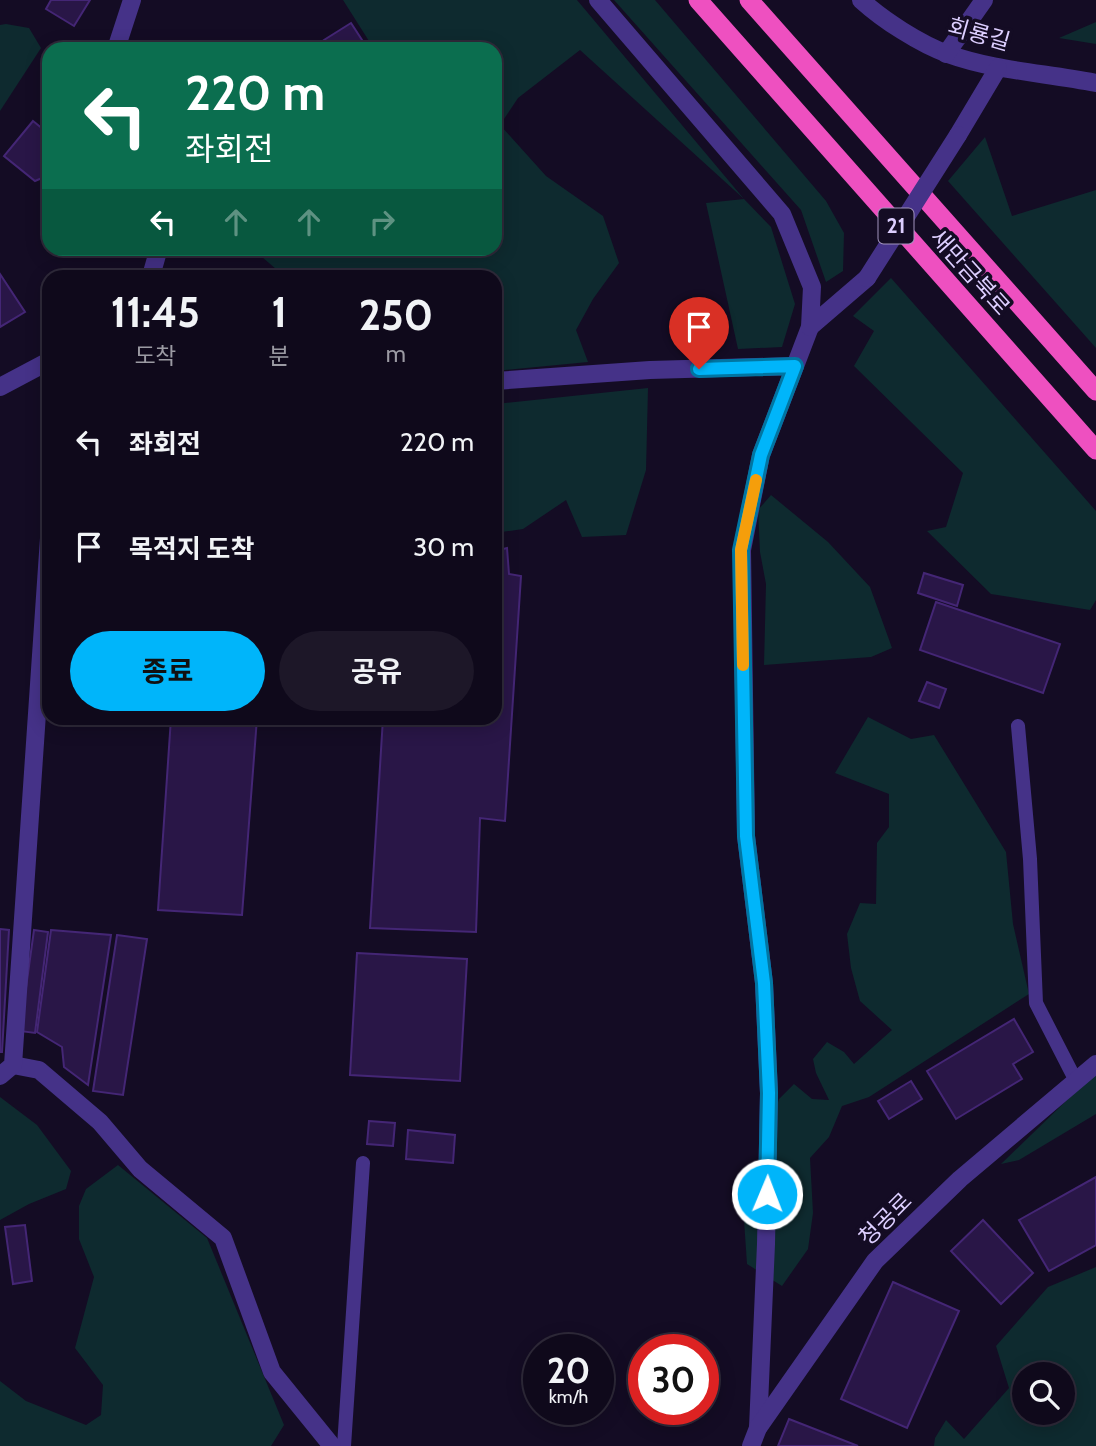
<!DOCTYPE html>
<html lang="ko">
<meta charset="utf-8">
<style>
body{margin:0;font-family:Cabin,"Noto Sans KR",sans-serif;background:#1d1728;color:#f1f3f6;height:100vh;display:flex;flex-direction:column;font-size:26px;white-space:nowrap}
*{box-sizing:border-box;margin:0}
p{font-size:23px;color:#9b9aa3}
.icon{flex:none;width:38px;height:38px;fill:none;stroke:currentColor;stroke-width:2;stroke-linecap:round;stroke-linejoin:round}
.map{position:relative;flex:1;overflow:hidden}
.side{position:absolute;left:42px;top:270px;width:460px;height:455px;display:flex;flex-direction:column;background:#0f091b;border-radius:21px;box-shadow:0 4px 18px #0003,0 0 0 2px #2f2a3a}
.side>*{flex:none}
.guide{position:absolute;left:42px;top:42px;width:460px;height:214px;border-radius:21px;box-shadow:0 4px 18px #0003,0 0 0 2px #2f2a3a;background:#0b6e4f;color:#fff;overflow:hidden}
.controls{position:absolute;left:1012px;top:1362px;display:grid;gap:14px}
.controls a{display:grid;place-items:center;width:63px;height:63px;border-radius:50%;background:#0f091b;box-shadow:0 4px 18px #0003,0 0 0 2px #2f2a3a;font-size:35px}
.speed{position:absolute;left:523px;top:1334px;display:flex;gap:14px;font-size:35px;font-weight:700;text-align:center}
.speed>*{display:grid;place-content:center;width:91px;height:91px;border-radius:50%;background:#0f091b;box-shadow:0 4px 18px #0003,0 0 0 2px #2f2a3a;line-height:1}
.speed small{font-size:18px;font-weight:400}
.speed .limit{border:10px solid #d22;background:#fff;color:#111}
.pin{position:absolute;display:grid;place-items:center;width:60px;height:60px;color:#fff;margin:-72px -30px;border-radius:50% 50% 50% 0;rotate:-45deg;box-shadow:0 0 7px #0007}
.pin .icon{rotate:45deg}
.me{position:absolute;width:77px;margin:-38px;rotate:1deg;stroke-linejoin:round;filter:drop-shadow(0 0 5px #0008)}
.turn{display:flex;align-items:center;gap:24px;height:147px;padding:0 28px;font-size:32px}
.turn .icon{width:91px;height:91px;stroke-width:2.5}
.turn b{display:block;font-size:49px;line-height:60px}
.lanes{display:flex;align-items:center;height:66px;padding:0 28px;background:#0003;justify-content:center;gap:35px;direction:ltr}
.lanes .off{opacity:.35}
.eta{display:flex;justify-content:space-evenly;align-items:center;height:119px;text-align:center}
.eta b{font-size:42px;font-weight:700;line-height:49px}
.action{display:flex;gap:14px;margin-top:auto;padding:14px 28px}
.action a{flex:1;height:80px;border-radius:42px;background:#00b5fa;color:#111;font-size:28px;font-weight:700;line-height:80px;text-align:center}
.action a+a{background:#1d1728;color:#f1f3f6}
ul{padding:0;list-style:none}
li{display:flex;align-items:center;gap:21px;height:105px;padding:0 28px}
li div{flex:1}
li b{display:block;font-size:26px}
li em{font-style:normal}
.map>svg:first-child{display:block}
</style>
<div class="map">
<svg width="1096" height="1446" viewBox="0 0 1096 1446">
<rect width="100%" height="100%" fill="#140c24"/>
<g fill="#0e2a2f" fill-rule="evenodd">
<path d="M343 0H577L744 199 771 227 795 304 782 347 738 349 706 203 744 199 580 50 518 98 500 125 546 176 603 216 619 263 593 299 576 330 588 362 495 371V276H284L254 250 210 249 495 248V49H374Z"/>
<path d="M614 0H655L826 201 844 233 843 271 826 282 801 210Z"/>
<path d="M1096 22V44L1059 38Z"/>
<path d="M6 24 29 28 41 48 0 111V25Z"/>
<path d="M985 137 1012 216 1096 190V348L948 181Z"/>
<path d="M891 278 1096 511V600L1090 610 991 594 927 531 946 527 963 473 854 366 874 331 853 316Z"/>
<path d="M648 388 646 470 626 535 582 537 566 500 523 529 495 533V404Z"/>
<path d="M771 495 828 542 870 587 892 648 871 657 764 665 766 584 760 552 758 510Z"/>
<path d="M868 717 911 739 934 735 1006 852 1013 924 1029 994 869 1097 842 1106 829 1137 810 1158 813 1213 808 1249 782 1286 747 1264 744 1220 754 1180 779 1099 794 1084 812 1099 829 1100 816 1073 813 1059 827 1042 844 1052 854 1064 892 1030 860 1001 851 968 847 934 860 903 876 904 877 843 889 827V794L835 773Z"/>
<path d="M1096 1072V1114L1019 1160 1001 1164Z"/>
<path d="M0 1097 37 1125 71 1171 66 1189 29 1204 0 1220Z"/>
<path d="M118 1165 207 1238 284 1425 271 1446H0V1381L26 1401 86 1425 101 1415 103 1385 75 1348 94 1277 79 1239V1206L86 1189Z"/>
<path d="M1096 1267V1446H934L935 1438 946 1420 964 1439 1009 1388 996 1346 1048 1287ZM1024 1374H1062V1412H1024Z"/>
</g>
<g fill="#291647" stroke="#442675" stroke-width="2">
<path d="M51 0H90L74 26 46 9Z"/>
<path d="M351 23 364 43 355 49H330L324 40Z"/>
<path d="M73 42 93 49H70Z"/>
<path d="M33 121 49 134V175L35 181 4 156Z"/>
<path d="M0 274 25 312 0 327Z"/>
<path d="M507 548 509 574 521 576 505 821 480 818 476 932 370 928 383 718H495V551Z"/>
<path d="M924 573 963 585 957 606 918 593Z"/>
<path d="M936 602 1060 644 1043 693 920 650Z"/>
<path d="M927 682 946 689 939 708 919 701Z"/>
<path d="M171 718H257L242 915 158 910Z"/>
<path d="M0 929 9 930 2 1052H0Z"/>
<path d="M34 930 48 932 35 1033 20 1031Z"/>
<path d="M51 930 111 935 88 1085 64 1067 62 1047 37 1032Z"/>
<path d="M117 935 147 939 123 1095 93 1091Z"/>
<path d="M357 953 467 959 460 1081 350 1075Z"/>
<path d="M1014 1019 1033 1052 1013 1064 1022 1079 956 1119 927 1071Z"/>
<path d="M911 1081 922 1099 889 1119 878 1101Z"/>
<path d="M369 1121 395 1123 393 1146 367 1144Z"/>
<path d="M408 1130 455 1135 453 1163 406 1159Z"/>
<path d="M1096 1177V1245L1049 1271 1019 1220Z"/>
<path d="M983 1220 1033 1273 1001 1304 951 1251Z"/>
<path d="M25 1225 32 1281 13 1284 5 1227Z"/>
<path d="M893 1282 959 1311 907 1428 841 1399Z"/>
<path d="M789 1419 858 1446H778Z"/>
</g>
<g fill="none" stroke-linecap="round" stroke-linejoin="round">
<g stroke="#453288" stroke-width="14">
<path d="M1018 726 1030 859 1036 1003 1076 1081"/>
<path d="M344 1446 363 1163"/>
</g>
<g stroke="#453288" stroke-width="18">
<path d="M598 0 782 214 812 287 810 327 761 455 742 550 746 836 764 983 769 1093 766 1244 758 1428"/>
<path d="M861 0C883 20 920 44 948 54 995 71 1047 73 1096 83"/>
<path d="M116 49 132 0"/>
<path d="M946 54 984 0"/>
<path d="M958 135 998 68"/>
<path d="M151 276 159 248"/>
<path d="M810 327 867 278"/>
<path d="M495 381 650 370 795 366"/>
<path d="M0 387 49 361"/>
<path d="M13 1065 39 1070 100 1122 140 1169 223 1238 272 1372 332 1446"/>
<path d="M0 1076 13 1065 49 538"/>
</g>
<path stroke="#453288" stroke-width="18" d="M751 1446 758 1428 875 1261 960 1179 1096 1064"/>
<g stroke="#ee50c0" stroke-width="19">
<path d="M698 0 1096 450"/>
<path d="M749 0 1096 391"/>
</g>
<path stroke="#453288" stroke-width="18" d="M867 278 958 135"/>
</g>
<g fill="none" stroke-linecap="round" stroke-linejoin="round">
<defs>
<path id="route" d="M699 369 795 366 761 455 741 550 746 836 764 983 769 1093 767 1194"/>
</defs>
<use href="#route" stroke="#0076a2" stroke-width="18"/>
<use href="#route" stroke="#00b5fa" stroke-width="12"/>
<path stroke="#f59e0b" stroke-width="12" d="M743 665 741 550 756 480"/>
</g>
<g text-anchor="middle" stroke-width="7" stroke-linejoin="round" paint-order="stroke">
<rect fill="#140c24" stroke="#a194bd" stroke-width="2" x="878.5" y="208.5" width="35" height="35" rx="5"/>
<g font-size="21" font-weight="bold" fill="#ddcfff">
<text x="896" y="233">21</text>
</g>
<g font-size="23" fill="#ddcfff" stroke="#140c24">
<text transform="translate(979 34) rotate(16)" y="8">회룡길</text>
<text transform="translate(970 272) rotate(48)" y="8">새만금북로</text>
<text transform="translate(885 1219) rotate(-45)" y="8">청공로</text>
</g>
</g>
</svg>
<div class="controls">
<a><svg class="icon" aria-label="search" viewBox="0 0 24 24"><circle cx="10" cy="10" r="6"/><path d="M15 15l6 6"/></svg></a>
</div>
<div class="speed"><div>20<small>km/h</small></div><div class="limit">30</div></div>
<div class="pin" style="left:699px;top:369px;background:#d93025"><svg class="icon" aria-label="arrive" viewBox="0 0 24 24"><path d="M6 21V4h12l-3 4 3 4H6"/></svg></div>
<svg class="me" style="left:767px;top:1194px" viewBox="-20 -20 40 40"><circle r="17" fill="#00b5fa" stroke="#fff" stroke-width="3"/><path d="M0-11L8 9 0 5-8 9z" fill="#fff"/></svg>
<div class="guide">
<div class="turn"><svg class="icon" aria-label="left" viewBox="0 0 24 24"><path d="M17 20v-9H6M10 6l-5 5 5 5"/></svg><div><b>220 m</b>좌회전</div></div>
<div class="lanes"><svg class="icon" aria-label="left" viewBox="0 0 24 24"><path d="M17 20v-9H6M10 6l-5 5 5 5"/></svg><svg class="icon off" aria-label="ahead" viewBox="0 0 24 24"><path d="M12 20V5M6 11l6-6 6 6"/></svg><svg class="icon off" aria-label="ahead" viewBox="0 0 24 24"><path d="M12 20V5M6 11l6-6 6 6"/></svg><svg class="icon off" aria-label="right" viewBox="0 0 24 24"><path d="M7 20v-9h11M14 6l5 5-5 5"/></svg></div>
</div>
<section class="side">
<div class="eta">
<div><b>11:45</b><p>도착</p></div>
<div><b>1</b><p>분</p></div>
<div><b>250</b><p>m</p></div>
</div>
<ul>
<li><svg class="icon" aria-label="left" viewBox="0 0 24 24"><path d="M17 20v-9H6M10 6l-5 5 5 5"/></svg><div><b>좌회전</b></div><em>220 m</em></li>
<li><svg class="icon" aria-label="arrive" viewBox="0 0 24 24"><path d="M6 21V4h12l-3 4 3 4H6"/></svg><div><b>목적지 도착</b></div><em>30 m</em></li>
</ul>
<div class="action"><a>종료</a><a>공유</a></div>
</section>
</div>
